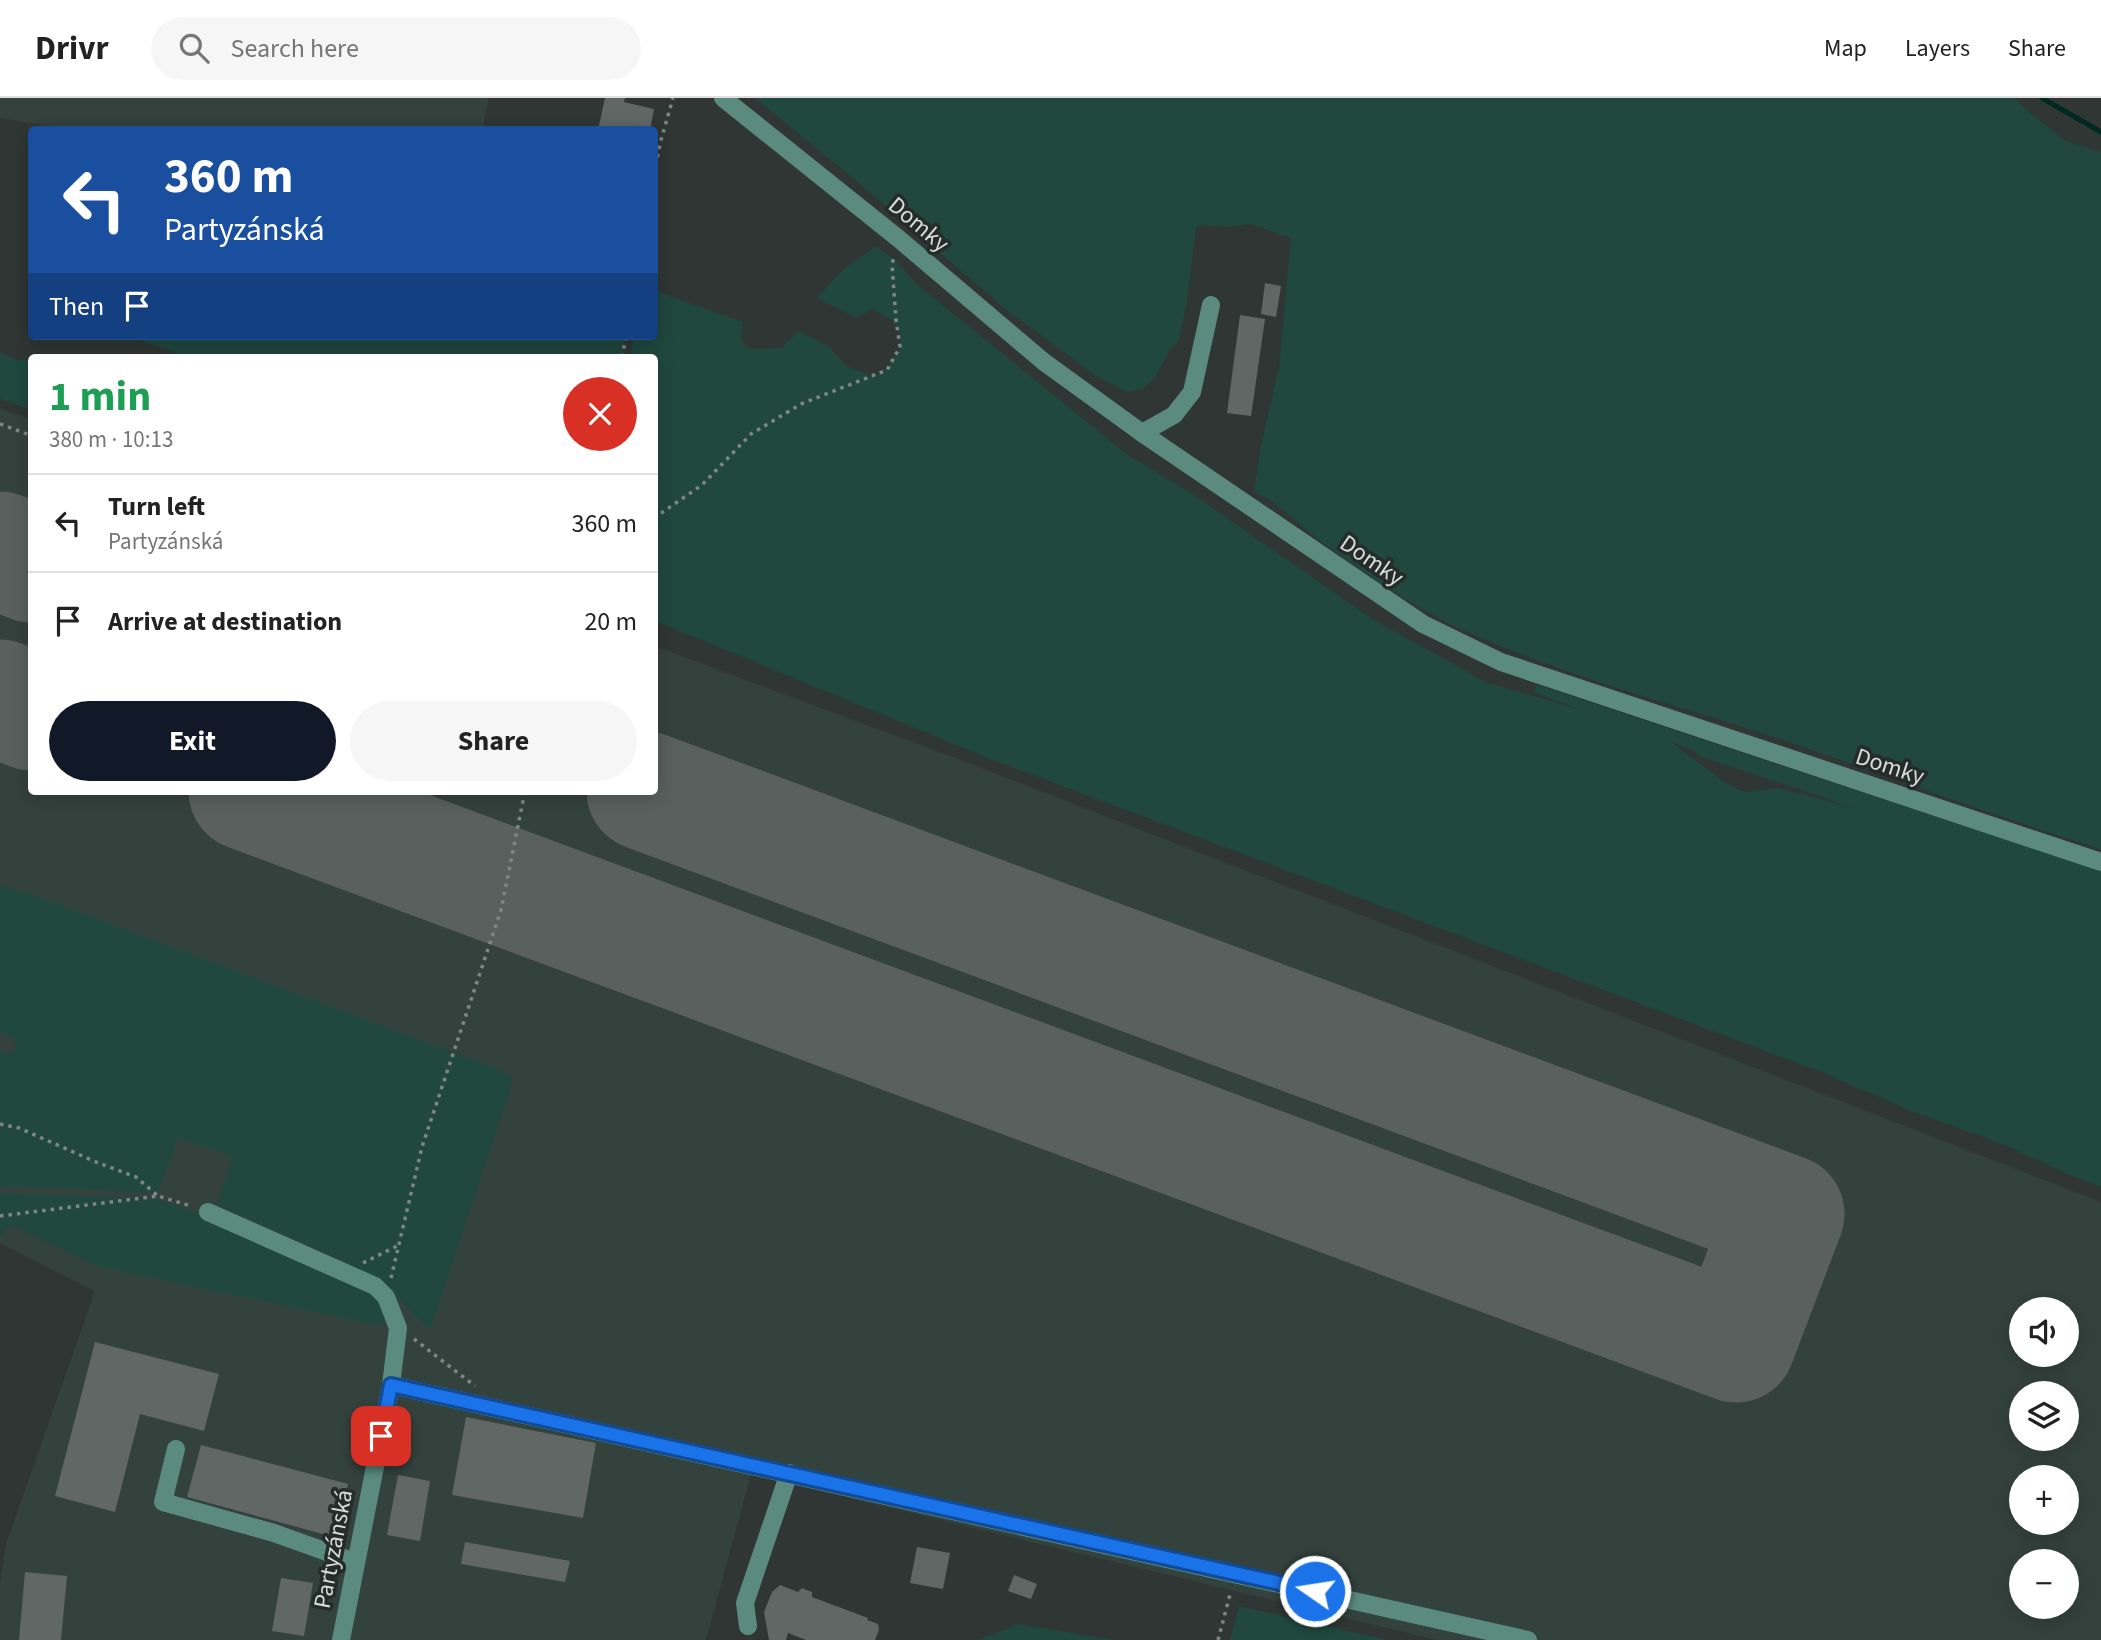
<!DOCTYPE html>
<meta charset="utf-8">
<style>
body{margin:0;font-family:"Source Sans 3",sans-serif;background:#f6f6f6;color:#222;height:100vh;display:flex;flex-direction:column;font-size:26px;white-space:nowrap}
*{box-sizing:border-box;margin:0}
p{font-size:23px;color:#767676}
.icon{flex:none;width:38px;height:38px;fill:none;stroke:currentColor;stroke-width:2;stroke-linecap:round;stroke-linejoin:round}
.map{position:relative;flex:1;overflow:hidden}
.sheet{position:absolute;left:28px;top:256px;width:630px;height:441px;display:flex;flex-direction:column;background:#fff;border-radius:7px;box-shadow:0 4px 18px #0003}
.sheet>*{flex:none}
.top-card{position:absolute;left:28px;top:28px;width:630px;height:214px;border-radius:7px;box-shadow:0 4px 18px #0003;background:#1a4fa0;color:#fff;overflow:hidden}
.controls{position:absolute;left:2009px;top:1199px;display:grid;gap:14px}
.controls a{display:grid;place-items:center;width:70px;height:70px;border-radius:50%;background:#fff;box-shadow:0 4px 18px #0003;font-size:35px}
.pin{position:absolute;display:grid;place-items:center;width:60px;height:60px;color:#fff;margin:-30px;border-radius:14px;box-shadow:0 4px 10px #0006}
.me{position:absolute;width:77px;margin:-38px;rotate:283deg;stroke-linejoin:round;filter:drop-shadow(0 0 5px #0008)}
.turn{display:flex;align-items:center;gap:24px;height:147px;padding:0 21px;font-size:32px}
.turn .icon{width:91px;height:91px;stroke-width:2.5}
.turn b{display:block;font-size:49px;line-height:60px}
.then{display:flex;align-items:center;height:66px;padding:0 21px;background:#0003;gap:14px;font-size:26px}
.round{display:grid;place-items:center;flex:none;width:74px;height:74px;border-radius:37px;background:#f6f6f6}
.headline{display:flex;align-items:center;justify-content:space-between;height:119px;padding:0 21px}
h1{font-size:42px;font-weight:700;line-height:52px;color:#1e9e55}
.primary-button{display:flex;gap:14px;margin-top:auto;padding:14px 21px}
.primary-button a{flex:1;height:80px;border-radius:42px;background:#111827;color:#fff;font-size:28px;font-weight:700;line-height:80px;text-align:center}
.primary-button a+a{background:#f6f6f6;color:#222}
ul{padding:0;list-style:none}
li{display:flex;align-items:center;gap:21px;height:98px;padding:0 21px;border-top:2px solid #e0e0e0}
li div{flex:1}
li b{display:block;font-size:26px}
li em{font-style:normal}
header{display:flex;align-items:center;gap:42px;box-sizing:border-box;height:98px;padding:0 35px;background:#fff;border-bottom:2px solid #e0e0e0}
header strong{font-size:33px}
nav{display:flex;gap:38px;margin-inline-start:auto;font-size:24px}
.search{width:490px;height:63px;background:#f6f6f6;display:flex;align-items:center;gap:18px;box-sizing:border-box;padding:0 24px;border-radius:38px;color:#767676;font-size:26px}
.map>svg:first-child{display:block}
</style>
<header>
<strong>Drivr</strong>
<div class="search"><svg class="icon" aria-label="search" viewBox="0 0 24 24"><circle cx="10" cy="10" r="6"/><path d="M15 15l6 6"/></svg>Search here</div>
<nav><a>Map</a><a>Layers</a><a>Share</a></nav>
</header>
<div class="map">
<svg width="2101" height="1542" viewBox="0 0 2101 1542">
<rect width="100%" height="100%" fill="#2f3634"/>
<g fill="#34423e" fill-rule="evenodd">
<path d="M0 0H489L482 32 69 31 0 20Z"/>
<path d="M0 311 31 321 32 693H654L655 548 966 664 2101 1104V1542H1437L751 1376 706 1542H0V1485L6 1446 95 1193 0 1145ZM2021 1211H2067V1256H2021ZM2021 1295H2067V1340H2021ZM2021 1379H2067V1424H2021ZM2021 1463H2067V1508H2021Z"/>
</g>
<g fill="#20483e" fill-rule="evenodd">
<path d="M755 0H2016L2021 7 2065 43 2101 54V751C1980 714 1861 667 1740 628 1645 598 1547 571 1456 529 1409 506 1364 475 1322 444 1299 428 1280 405 1254 394L1261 347 1279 270 1291 140 1250 126 1226 129 1200 127 1196 130 1187 202 1179 243 1170 252 1154 281 1142 291 1127 294 1096 278 1004 210 860 86Z"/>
<path d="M876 148 896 163 919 188 1128 357 1194 397 1374 522 1486 584 1581 612 1533 594 1537 587 2101 773V1089L2065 1075 2005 1047 1914 1014 1821 974 983 658 655 523 654 259H630L634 238H654L655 193 743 224 741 240 745 248 754 251 781 250 799 233 828 248 847 268 871 278 886 271 899 252 901 238 892 222 872 211 857 220 816 200 846 169ZM1671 644 1695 653 1699 658 1858 711 1779 690 1746 694 1730 688Z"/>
<path d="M129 238H625L621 259H187Z"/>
<path d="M0 255 17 262H31V312L0 301Z"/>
<path d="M0 787 50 803 498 971 515 981H513L430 1232 399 1201 375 1181 346 1164 217 1106 233 1059 178 1039 158 1095 0 1088V953L11 957 16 948 15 940 0 934Z"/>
<path d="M0 1095 157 1101 224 1124 362 1187 383 1206 387 1217 383 1225 378 1227 97 1168 14 1128H8L0 1140Z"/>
<path d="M1239 1508 1388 1542H1230Z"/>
<path d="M1019 1526 1115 1542H978Z"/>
</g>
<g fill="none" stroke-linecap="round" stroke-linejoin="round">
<path stroke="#002a21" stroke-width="5" d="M2042 0 2101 34"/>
<g stroke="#5a605e" stroke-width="119">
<path d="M0 453 32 465"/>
<path d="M0 601 32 613"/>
<path d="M248 693 1736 1245 1785 1116 646 693"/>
</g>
</g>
<g fill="#606765">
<path d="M605 0H625L624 4 654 11 650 32H598Z"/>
<path d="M1265 185 1281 188 1276 219 1261 216Z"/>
<path d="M1240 217 1265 221 1251 318 1227 315Z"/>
<path d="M95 1244 219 1276 204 1333 140 1316 115 1414 55 1398Z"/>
<path d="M466 1319 596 1345 583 1420 452 1397Z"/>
<path d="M201 1347 348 1386 334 1439 187 1399Z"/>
<path d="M398 1377 430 1383 420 1443 387 1437Z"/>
<path d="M465 1444 570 1463 565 1484 461 1466Z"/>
<path d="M917 1449 950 1455 943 1491 910 1485Z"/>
<path d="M25 1474 67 1478 61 1542H19Z"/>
<path d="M1014 1477 1037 1486 1031 1501 1008 1493Z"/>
<path d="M281 1480 313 1485 304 1538 272 1533Z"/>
<path d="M780 1487 798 1494 802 1490 812 1494V1499L868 1520 867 1522 878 1526 879 1532 875 1542H806L788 1535 786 1542H769L764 1514 772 1494Z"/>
</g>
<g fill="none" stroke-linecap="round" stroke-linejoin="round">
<g stroke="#818685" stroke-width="3.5" stroke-dasharray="3.5 5" stroke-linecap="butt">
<path d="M654 76 661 42 673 0"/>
<path d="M622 259 626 238"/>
<path d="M0 326 32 338"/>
<path d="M654 420 702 387 751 336 801 306 887 272 900 249 896 222 892 166 894 159"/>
<path d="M0 1026 19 1030 96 1064 136 1079 158 1098"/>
<path d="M0 1118 158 1098 191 1108"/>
<path d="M363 1165 399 1147"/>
<path d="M391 1180 422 1049 501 812 525 693"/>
<path d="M414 1241 475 1288"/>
<path d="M1218 1542 1231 1493"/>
</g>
<g stroke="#5b8a7e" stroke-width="18">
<path d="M723 0 899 141 1044 264 1142 335 1423 526 1501 564 2101 764"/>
<path d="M1142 335 1174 317 1192 294 1211 207"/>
<path d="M208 1114 375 1188 386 1199 398 1230 391 1287 341 1542"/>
<path d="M391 1287 1528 1542"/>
<path d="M176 1351 163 1404 274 1435 355 1464"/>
<path d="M748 1528 745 1505 789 1375"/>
</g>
</g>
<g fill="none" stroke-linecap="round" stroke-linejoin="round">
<defs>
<path id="route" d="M381 1338 391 1287 1315 1493"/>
</defs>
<use href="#route" stroke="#114b97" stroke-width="18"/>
<use href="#route" stroke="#1a73e8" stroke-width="12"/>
</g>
<g text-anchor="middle" stroke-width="7" stroke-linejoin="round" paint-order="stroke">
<g font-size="24" fill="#d9dddc" stroke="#252c2a">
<text transform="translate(919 126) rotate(40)" y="8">Domky</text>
<text transform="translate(1372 462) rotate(34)" y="8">Domky</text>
<text transform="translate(1890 668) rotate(18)" y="8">Domky</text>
<text transform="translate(333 1451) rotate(-79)" y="8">Partyzánská</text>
</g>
</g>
</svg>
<div class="controls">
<a><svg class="icon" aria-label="sound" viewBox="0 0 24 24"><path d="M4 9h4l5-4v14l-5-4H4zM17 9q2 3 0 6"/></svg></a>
<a><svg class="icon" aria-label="layers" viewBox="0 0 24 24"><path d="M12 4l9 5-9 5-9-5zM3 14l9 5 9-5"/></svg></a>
<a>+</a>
<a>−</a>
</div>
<div class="pin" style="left:381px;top:1338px;background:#d93025"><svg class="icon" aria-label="arrive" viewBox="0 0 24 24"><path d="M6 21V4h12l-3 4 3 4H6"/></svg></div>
<svg class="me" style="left:1315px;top:1493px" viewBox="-20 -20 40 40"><circle r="17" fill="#1a73e8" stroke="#fff" stroke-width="3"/><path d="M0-11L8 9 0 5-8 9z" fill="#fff"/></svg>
<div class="top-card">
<div class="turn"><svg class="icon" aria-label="left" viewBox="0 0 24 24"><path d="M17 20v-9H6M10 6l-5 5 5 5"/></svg><div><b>360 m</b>Partyzánská</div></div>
<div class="then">Then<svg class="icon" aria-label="arrive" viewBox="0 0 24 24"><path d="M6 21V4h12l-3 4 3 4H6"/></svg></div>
</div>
<section class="sheet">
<div class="headline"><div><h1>1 min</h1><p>380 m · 10:13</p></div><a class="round" style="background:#d93025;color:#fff"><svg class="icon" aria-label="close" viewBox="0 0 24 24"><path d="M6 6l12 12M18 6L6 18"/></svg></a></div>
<ul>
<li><svg class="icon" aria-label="left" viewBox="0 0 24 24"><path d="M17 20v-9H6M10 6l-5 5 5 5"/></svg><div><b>Turn left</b><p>Partyzánská</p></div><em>360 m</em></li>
<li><svg class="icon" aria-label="arrive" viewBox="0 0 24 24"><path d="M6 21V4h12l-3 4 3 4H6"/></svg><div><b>Arrive at destination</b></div><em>20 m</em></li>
</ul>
<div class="primary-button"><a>Exit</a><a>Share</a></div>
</section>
</div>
